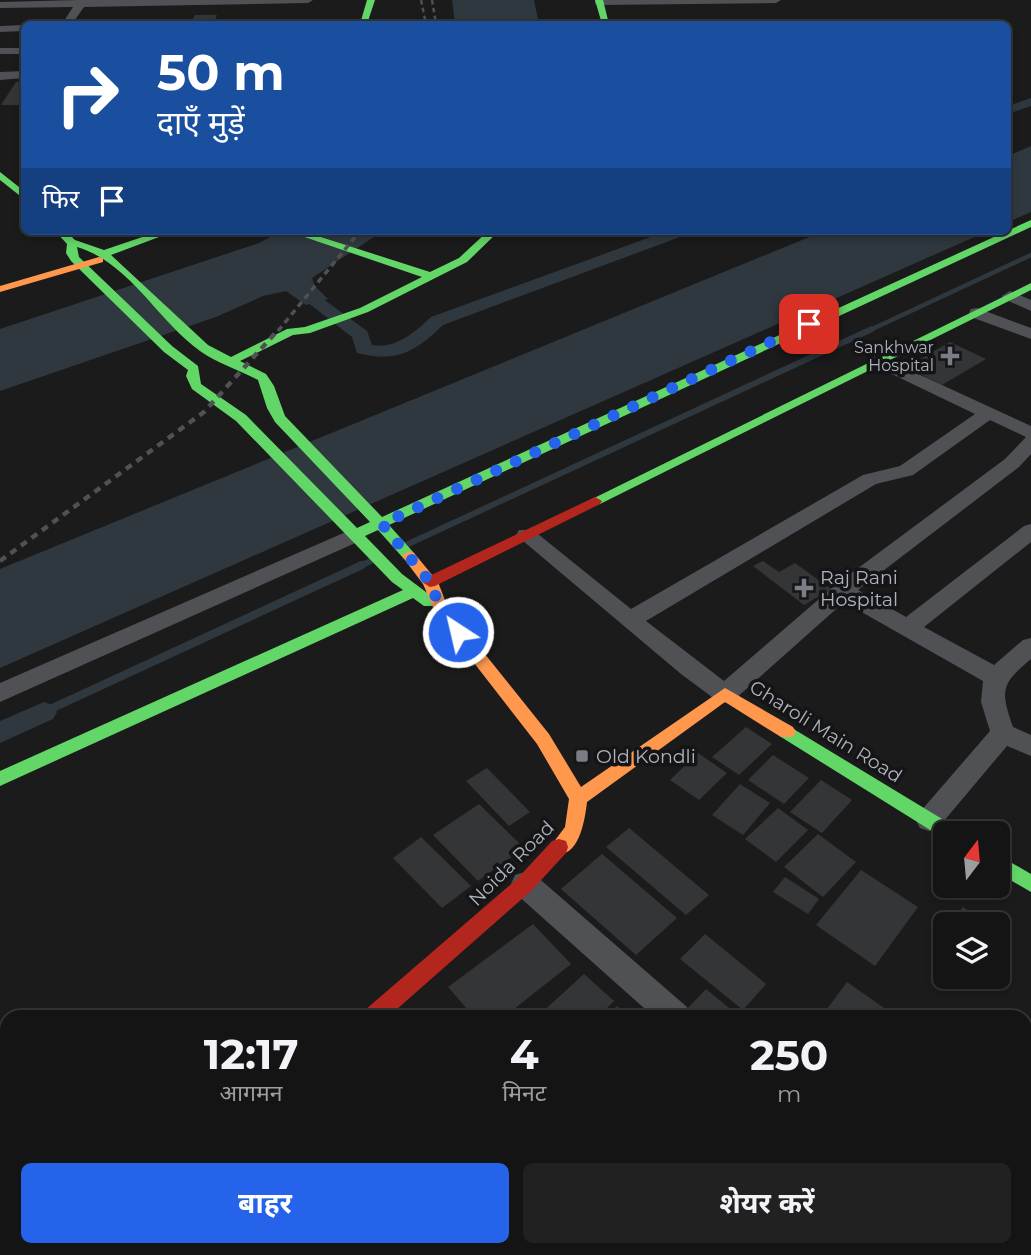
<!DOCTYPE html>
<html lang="hi">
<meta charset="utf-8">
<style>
body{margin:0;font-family:Montserrat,"Noto Sans Devanagari",sans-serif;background:#212122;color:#f1f3f6;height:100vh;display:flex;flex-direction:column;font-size:26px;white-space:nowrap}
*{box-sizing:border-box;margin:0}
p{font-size:23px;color:#9d9ea0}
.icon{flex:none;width:38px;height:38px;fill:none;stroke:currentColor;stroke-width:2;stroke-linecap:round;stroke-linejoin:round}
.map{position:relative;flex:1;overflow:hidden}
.details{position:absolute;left:0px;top:1010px;width:1032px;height:247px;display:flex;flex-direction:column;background:#141415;border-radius:21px 21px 0 0;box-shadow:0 4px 10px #0003,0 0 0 2px #333334}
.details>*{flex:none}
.hud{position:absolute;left:21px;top:21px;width:990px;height:214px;border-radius:10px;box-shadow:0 4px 10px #0003,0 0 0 2px #333334;background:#1a4fa0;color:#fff;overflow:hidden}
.needle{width:46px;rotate:16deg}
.buttons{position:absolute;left:933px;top:821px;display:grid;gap:14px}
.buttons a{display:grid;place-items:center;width:77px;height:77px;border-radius:10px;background:#141415;box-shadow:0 4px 10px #0003,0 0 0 2px #333334;font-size:35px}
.pin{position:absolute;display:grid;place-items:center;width:60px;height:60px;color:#fff;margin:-30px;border-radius:14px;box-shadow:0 4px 10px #0006}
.me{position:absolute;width:77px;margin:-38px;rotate:325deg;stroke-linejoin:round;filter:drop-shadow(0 0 5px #0008)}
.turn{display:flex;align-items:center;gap:24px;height:147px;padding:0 21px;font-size:32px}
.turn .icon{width:91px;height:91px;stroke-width:2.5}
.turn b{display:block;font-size:49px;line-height:60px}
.then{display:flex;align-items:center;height:66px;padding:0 21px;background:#0003;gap:14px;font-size:26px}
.eta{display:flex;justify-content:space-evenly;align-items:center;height:119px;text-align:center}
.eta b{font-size:42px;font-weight:700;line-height:49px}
.cta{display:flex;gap:14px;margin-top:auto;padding:14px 21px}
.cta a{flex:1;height:80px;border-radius:10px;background:#2563eb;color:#fff;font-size:28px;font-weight:700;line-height:80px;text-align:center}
.cta a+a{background:#212122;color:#f1f3f6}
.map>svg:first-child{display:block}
</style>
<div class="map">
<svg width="1031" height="1255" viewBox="0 0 1031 1255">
<rect width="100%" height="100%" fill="#1b1b1c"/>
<g fill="#2e383e">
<path d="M452 0H534L539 24H455Z"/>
<path d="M1031 146V212L1008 222V156Z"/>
<path d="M282 231H383L312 278 315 286 328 299 306 305 286 291 263 296 216 317 0 391V329L259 243Z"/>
<path d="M824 231H988L0 668V569Z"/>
</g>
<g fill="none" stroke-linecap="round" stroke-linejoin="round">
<path stroke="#2e383e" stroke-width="4.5" d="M868 331 1031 255"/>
<g stroke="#2e383e" stroke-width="6">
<path d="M406 545 872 329"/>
<path d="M358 567 373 560"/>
</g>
<path stroke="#2e383e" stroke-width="8" d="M44 712 362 565"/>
<g fill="#2e383e" fill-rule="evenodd">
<path d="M1031 98V106L1008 114V106Z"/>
<path d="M667 231H690L688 234 443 325C415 352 397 363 357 353L352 337 307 302 316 297 322 298 367 331 372 345C396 349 414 333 431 317Z"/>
<path d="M44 702 53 705 57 712 53 719 0 743V721Z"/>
</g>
</g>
<g fill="#343536">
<path d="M195 15H217L213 24H190Z"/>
<path d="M16 82H24L22 105H1Z"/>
<path d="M950 342 986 359 942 385 906 367Z"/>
<path d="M763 561 779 572 795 563 831 589 804 605 753 566Z"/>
<path d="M746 727 772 744 739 775 712 757Z"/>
<path d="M698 753 727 773 699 800 670 780Z"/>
<path d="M773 755 809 778 784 804 748 780Z"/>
<path d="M487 768 530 812 509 826 466 781Z"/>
<path d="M821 780 852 800 822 833 790 812Z"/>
<path d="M740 784 770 803 743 835 712 815Z"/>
<path d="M479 804 524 848 478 881 433 835Z"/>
<path d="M778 808 808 830 776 862 745 839Z"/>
<path d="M629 828 709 895 686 915 606 847Z"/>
<path d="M818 834 856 862 823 897 784 867Z"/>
<path d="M421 837 471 886 442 908 393 858Z"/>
<path d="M602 854 677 918 636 955 561 889Z"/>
<path d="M861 870 918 907 875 966 816 925Z"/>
<path d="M785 877 819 899 808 914 773 892Z"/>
<path d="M963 907 988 924H950Z"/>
<path d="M533 924 571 964 504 1017H474L448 987Z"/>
<path d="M945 931V954L933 947Z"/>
<path d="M705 934 766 984 743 1010 680 959Z"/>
<path d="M584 974 614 1001 598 1017 539 1015Z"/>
<path d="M847 982 887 1010 883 1017H821Z"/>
<path d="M706 989 734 1012 730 1017H696L687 1009Z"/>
<path d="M617 1006 628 1017H606Z"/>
<path d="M1026 1065 1031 1069V1124L1026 1120Z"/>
<path d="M1026 1124 1031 1128V1154L1026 1163Z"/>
<path d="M1031 1204V1255H1001L1004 1250H1026V1213Z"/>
<path d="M953 1250H985L981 1255H959Z"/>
</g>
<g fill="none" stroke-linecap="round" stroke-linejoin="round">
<g fill="#4f5155" fill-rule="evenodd">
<path d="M78 0H313L308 3 84 7 72 24H62L73 7 0 8V2Z"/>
<path d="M595 0H781L776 3 599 5 595 4Z"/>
<path d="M24 25V31L0 32V26Z"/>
<rect x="0" y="48" width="24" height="6"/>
<path d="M0 72 24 71V78L0 80Z"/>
<path d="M1010 291 1031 300V311L1004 299 1002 296Z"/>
<path d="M977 308 1031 328V339L971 317 969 313 971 309Z"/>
<path d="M879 356 1031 426V454L1019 467 858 590 906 617 1024 526 1031 524V542L924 627 994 665 1023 640 1031 638V659C1001 684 1000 690 1013 727L1031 735V756L1007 746 938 828 929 831 920 828 916 820 920 812 990 731 981 702 983 681 844 602 734 700 725 703 716 700 681 674 516 535 519 530H533L631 609 863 475 900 466 975 414 873 365 870 361 873 357ZM990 420 1026 437 1005 459 834 586 724 681 646 621 876 484 913 475Z"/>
<path d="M355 528 362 530 365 535 362 540 0 702V683Z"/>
<path d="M525 872 535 875 687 1007 691 1017H654L515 893 511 884 515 875Z"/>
<path d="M923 1250H962L965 1255H926Z"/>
</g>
<g fill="#63d668" fill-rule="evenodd">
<path d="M367 0H375L367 24H360Z"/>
<path d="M595 0H603L609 24H602Z"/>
<path d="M0 172 24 191V199L0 180Z"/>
<path d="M1031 220V227L389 525 414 553 416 556 414 559H404L378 530 365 536 402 574 434 598 437 602 434 606H424L413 598 0 786V771L403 590 392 582 236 421 192 389 186 376 188 370 164 352 71 261 66 253 67 244 55 231H66L75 240 104 250 160 231H175L111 255 208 345 231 357 287 329 305 327 360 308 422 277 287 231H302L430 272 459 258 488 231H499L467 262 368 312 310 333 293 335 240 361 266 374 274 386 285 416 382 517ZM77 247C130 263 157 320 200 351 217 363 239 370 258 380L267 408 275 422 370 522 357 528 246 415 201 384 198 366 172 346 79 257Z"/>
<path d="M1031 283V290L600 504 595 505 588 501Z"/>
<path d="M787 725 957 828 959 833H945L943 838 781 737 778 732 781 727Z"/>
<path d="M998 855 1031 874V892L998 873Z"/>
<path d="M66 1250H95L93 1255H64Z"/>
</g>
<g fill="#ff974d" fill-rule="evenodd">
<path d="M99 257 103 258V262L0 292V286Z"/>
<path d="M409 551 414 553 438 582 448 608 549 734 581 787 725 688 793 727 796 732 793 737H781L725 702 587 802C585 819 579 862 552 853L550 847 565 827 569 799 537 744 436 614 423 584 402 556Z"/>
</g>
<g fill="#b3261e" fill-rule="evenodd">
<path d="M595 497 602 501 600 504 435 586 430 587 422 582 425 578Z"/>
<path d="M559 839 566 841 568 847 566 853 532 890 388 1017H362L365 1010 518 878 552 841Z"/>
</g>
<g stroke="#505153" stroke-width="2.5" stroke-dasharray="4.5 3.5" stroke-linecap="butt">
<path d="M421 0 426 24"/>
<path d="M432 0 436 24"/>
</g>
<path stroke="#505153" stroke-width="3.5" stroke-dasharray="6 4.5" stroke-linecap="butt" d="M278 331 360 231"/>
<path stroke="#505153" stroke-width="4.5" stroke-dasharray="7 6" stroke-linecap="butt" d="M0 561 204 412 279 329"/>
</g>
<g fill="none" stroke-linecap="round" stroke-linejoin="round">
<path stroke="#2563eb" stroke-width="12" stroke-dasharray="0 21.6" d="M458 632 441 610 430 582 382 524 809 324"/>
</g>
<g fill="#7a7e84" stroke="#151518" stroke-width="2.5">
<path d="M946.5 345.5h7v7h7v7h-7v7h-7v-7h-7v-7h7z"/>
<path d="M800.5 577.5h7v7h7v7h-7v7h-7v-7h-7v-7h7z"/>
<rect x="575" y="749" width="14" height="14" rx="3.5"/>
</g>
<g text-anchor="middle" stroke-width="7" stroke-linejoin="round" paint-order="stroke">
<g font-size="16" fill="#adb3bc" stroke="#151518" text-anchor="end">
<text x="934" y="353">Sankhwar<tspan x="934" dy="18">Hospital</tspan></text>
</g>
<g font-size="19" fill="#adb3bc" stroke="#151518" text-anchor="start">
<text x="820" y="584">Raj Rani<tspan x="820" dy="22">Hospital</tspan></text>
<text x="596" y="763">Old Kondli</text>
</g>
<g font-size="19" fill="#adb3bc" stroke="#151518">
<text transform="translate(826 731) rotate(32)" y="7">Gharoli Main Road</text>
<text transform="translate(511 863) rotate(-45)" y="7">Noida Road</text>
</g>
</g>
</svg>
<div class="buttons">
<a><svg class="needle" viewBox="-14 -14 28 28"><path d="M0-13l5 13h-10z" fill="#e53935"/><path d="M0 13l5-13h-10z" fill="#9d9ea0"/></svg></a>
<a><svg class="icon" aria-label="layers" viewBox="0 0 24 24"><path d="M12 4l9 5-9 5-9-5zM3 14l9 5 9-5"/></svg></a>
</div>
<div class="pin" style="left:809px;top:324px;background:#d93025"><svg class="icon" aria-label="arrive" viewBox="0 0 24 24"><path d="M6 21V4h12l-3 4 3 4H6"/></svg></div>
<svg class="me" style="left:458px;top:632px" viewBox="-20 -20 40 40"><circle r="17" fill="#2563eb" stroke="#fff" stroke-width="3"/><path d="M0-11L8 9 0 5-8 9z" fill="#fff"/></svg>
<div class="hud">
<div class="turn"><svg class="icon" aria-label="right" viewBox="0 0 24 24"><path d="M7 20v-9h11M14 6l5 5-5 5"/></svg><div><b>50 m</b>दाएँ मुड़ें</div></div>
<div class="then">फिर<svg class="icon" aria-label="arrive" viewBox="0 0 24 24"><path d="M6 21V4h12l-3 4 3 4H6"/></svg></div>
</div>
<section class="details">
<div class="eta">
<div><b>12:17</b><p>आगमन</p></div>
<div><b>4</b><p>मिनट</p></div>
<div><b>250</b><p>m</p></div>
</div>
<div class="cta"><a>बाहर</a><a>शेयर करें</a></div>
</section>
</div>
